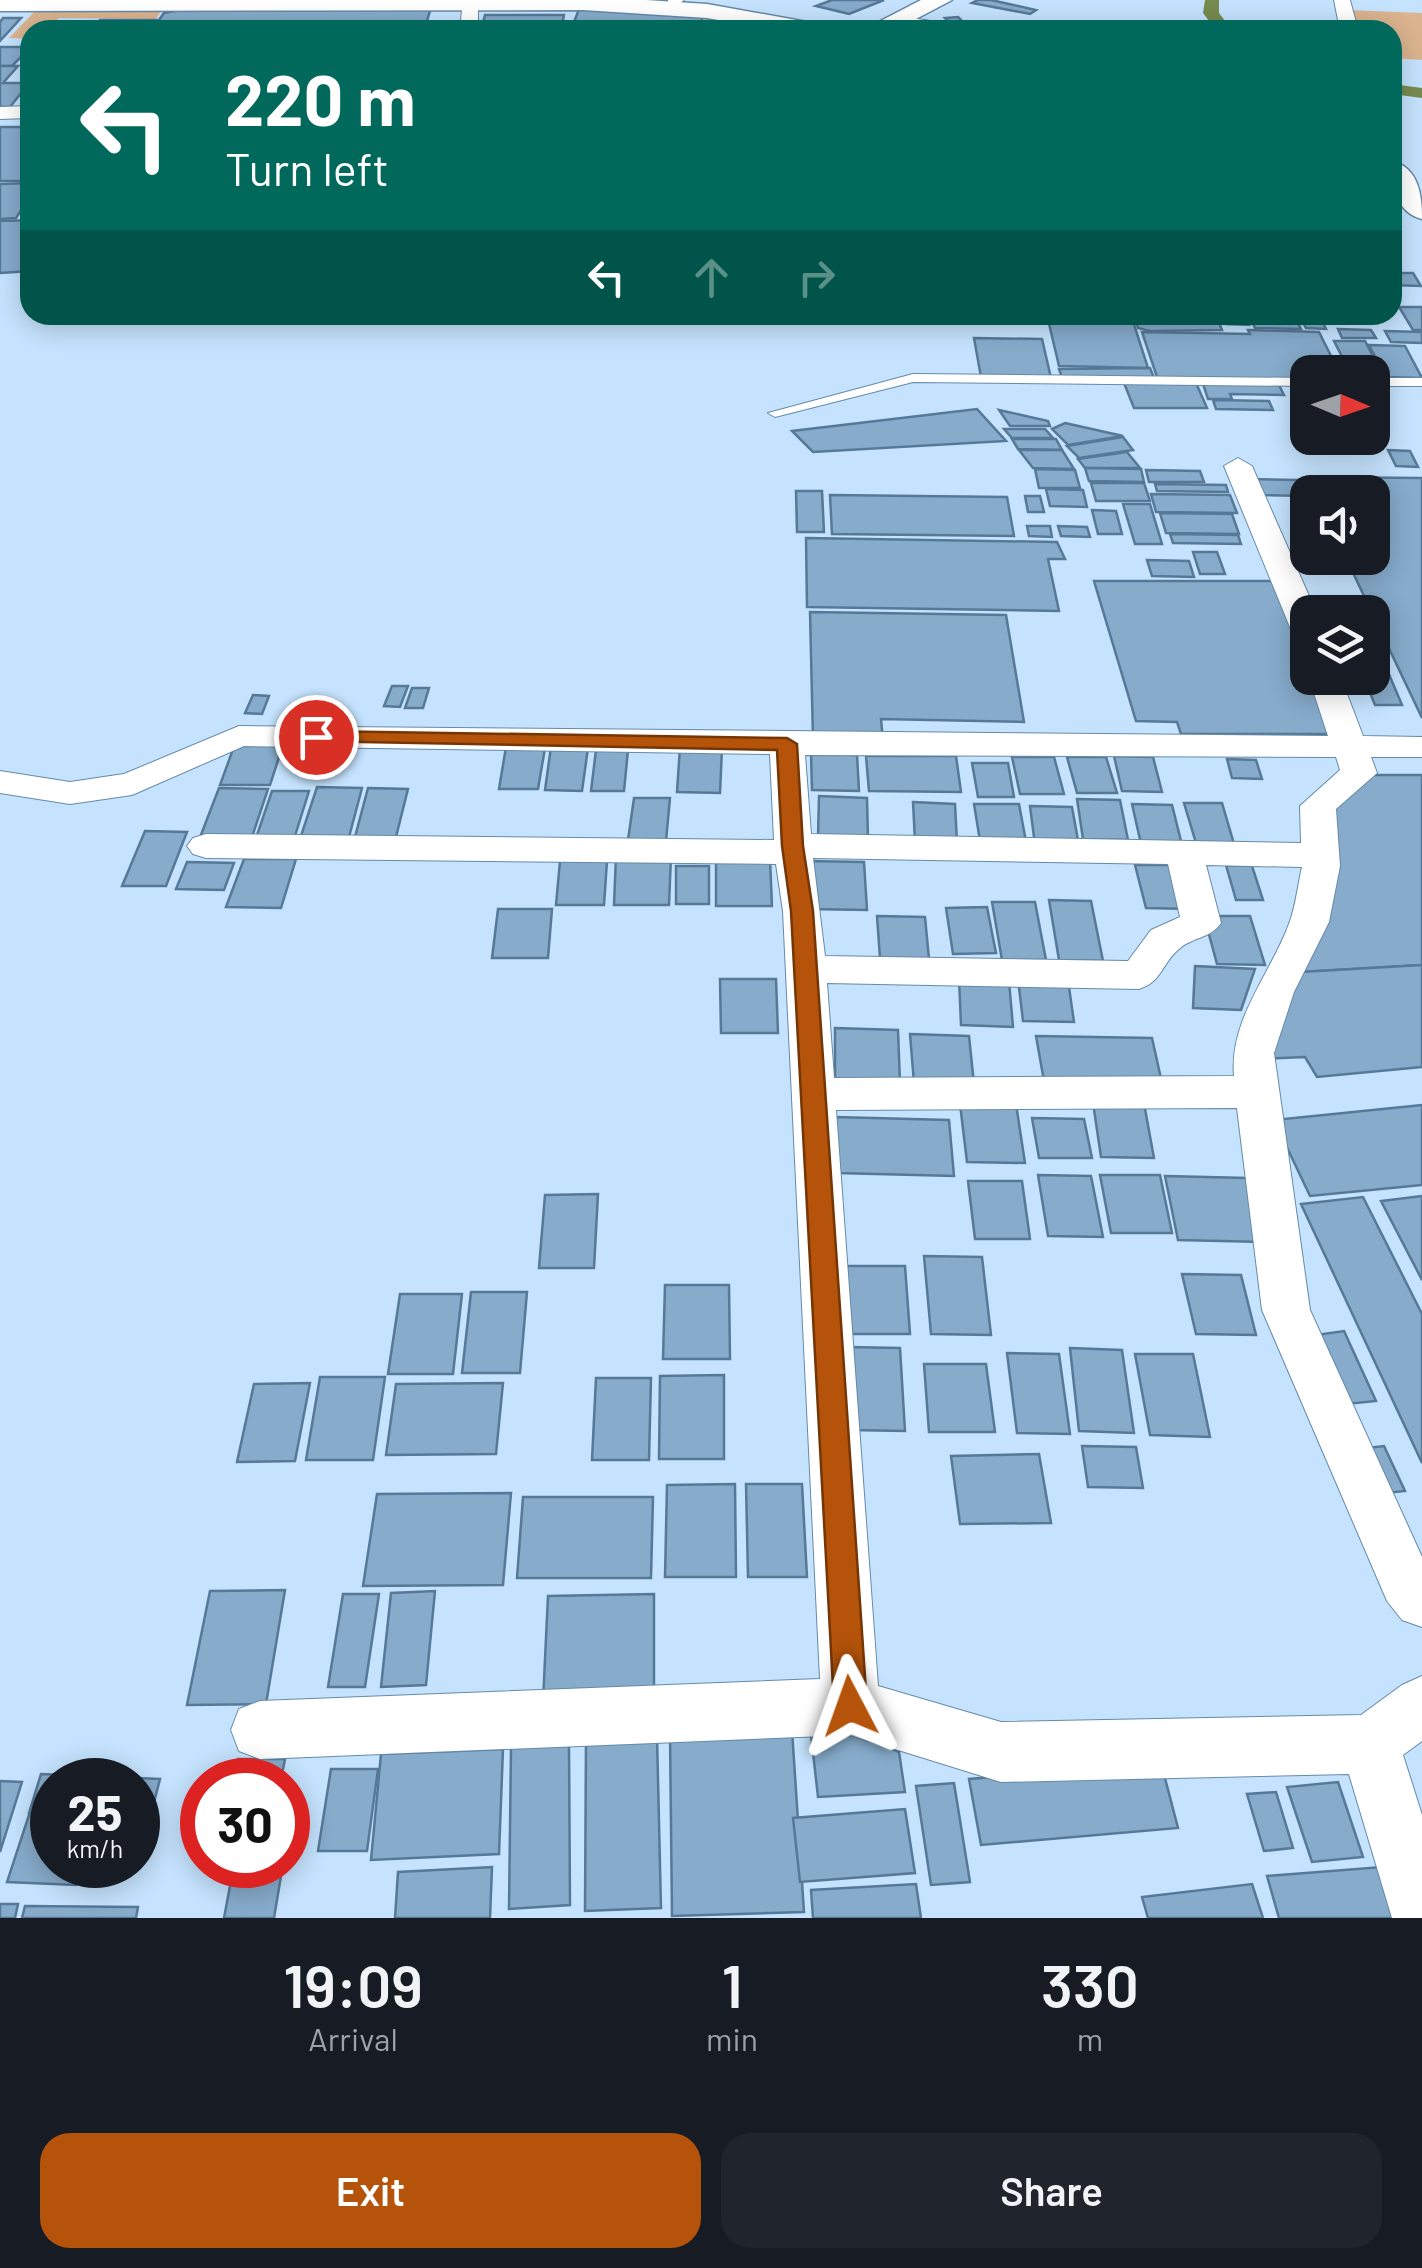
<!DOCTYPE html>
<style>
body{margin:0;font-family:Barlow,sans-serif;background:#20242c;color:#f1f3f6;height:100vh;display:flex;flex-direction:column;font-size:38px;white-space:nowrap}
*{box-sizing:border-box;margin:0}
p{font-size:32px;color:#9ea1a6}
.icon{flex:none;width:55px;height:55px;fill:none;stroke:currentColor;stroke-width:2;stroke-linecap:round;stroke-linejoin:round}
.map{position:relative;height:1918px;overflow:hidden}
.details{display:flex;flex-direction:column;background:#171b24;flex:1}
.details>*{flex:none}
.top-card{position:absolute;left:20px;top:20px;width:1382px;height:305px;border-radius:30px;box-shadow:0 5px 25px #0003;background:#00695c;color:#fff;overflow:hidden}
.needle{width:65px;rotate:92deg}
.controls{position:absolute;left:1290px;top:355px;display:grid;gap:20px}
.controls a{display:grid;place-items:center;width:100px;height:100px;border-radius:20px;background:#171b24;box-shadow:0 5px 25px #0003;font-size:50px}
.speed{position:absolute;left:30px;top:1758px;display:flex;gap:20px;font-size:50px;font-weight:700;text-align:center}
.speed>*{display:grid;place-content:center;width:130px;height:130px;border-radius:50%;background:#171b24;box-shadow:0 5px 25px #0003;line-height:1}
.speed small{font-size:25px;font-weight:400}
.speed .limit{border:15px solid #d22;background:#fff;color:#111}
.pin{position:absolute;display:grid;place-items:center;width:85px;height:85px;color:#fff;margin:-42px;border:5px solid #fff;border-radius:50%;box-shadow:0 2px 10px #0007}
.me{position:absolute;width:110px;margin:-55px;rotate:356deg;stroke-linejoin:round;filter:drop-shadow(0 0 8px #0008)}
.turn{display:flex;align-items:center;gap:35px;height:210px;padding:0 40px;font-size:45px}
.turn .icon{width:130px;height:130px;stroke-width:2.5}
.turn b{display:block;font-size:70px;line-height:85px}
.lanes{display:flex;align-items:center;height:95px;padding:0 40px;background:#0003;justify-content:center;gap:50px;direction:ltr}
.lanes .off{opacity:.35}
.eta{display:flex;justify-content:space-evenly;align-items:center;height:170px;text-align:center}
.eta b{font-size:60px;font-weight:600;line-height:70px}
.button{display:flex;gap:20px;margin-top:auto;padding:20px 40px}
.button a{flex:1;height:115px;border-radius:30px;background:#b45309;color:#fff;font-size:40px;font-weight:600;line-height:115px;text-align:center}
.button a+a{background:#20242c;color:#f1f3f6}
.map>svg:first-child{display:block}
</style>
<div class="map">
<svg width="1422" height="1918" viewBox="0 0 1422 1918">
<rect width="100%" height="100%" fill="#c5e3fe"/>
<g fill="#dbb48f">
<path d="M162 9 156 19 59 18 46 30H30V39L9 38 34 12Z"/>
<path d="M1345 10 1422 13V60L1393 58 1392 30H1352Z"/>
</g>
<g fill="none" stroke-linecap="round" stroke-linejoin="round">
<g fill="#768b4e" fill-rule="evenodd">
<path d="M1205 0H1219V13L1232 30H1216L1203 13Z"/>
<path d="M1392 84 1422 88V98L1392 94Z"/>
</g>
</g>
<g fill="#86abcb" stroke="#567997" stroke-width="2.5">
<path d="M832 0H884L849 14 816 6Z"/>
<path d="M978 0H991L1036 10 1030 14 972 3Z"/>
<path d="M431 8 424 30H152L164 13 186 9Z"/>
<path d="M579 9 701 16 702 21H725L722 28 697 30H571Z"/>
<path d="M485 15H564L561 30H481Z"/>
<path d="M958 17 971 30 945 28 940 23 949 22 945 18Z"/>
<path d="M3 18H21L0 41V22Z"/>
<path d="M100 20H156L148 30H93Z"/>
<path d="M0 47H30V48L12 66H0Z"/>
<path d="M0 66H18L3 83H29L10 107H0Z"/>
<rect x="0" y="127" width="30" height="54"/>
<path d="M30 183V197L16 218 0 219V184Z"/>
<path d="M30 220V271L0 273V221Z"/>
<path d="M1392 273H1413L1421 286 1392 285Z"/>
<path d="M1399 307H1422V330H1413Z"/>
<path d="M1047 315H1131L1148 368 1059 366Z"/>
<path d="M1134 315H1216L1222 330 1150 331 1138 328Z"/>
<path d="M1222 315H1245L1249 325 1226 324Z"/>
<path d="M1249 315H1270L1278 325 1274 315H1294L1301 329 1255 328Z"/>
<path d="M1299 315H1319L1326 329 1306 328Z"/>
<path d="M1338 329 1371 330 1376 338H1342Z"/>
<path d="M1248 330 1319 332 1339 372H1308V380L1157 377 1142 332 1250 334Z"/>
<path d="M1385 331 1422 332V343L1391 342Z"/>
<path d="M974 338 1042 339 1051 378 981 377Z"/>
<path d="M1334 341H1365L1385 379H1372V372H1350Z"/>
<path d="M1369 345 1405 346 1422 378 1386 377Z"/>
<path d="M1150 368 1154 378H1062L1059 369Z"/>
<path d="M1202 381 1278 383 1284 395 1230 394 1232 399H1208Z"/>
<path d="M1124 383H1196L1207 408H1134Z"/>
<path d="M1213 400 1269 401 1273 410 1216 409Z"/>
<path d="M977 409 1006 441 813 452 792 431Z"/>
<path d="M999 410 1048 421 1050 426H1010Z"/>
<path d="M1065 423 1123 436 1068 445 1052 429Z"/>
<path d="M1004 429H1045L1053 438H1012Z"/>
<path d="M1123 437 1133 450 1079 458 1067 446Z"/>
<path d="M1012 439H1056L1062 450 1018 449Z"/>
<path d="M1019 450H1062L1074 469 1033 468Z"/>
<path d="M1388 450 1410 451 1418 467 1396 466Z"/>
<path d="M1127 452 1140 468H1085L1078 459Z"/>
<path d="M1085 468 1141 469 1144 482 1089 481Z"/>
<path d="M1035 469 1075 470 1080 488H1039Z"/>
<path d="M1146 470 1200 471 1204 482H1149Z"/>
<path d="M1308 477 1422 478V718L1346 558H1372V492H1316Z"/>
<path d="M1252 479 1297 480 1303 496 1258 495Z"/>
<path d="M1091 483H1144L1150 501H1096Z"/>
<path d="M1155 484 1226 485 1228 492 1157 491Z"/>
<path d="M1046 489 1083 490 1087 507 1050 506Z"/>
<path d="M796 491H822L824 532H797Z"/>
<path d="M1151 494 1230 495 1237 513 1156 512Z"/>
<path d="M830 495 1007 497 1014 536 832 534Z"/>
<path d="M1025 496H1040L1044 512H1028Z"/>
<path d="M1123 504H1150L1162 544H1135Z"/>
<path d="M1092 510 1116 511 1122 534H1098Z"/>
<path d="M1160 513 1232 514 1239 534 1166 533Z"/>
<path d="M1027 526H1050L1052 537 1029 536Z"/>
<path d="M1058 526 1087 527 1090 537 1061 536Z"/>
<path d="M1170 534 1238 535 1241 544 1173 543Z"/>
<path d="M806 538 1057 542 1065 559H1048L1059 611 807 607Z"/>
<path d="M1193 552H1217L1225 574H1200Z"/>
<path d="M1147 560 1189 561 1194 577 1152 576Z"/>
<path d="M1094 581H1272L1308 662V678H1314L1339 734H1181L1177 722 1136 721Z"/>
<path d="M810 612 1006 615 1024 722 881 719 883 740 813 739Z"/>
<path d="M1372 646H1377L1402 705H1375L1364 678H1372Z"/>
<path d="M392 686H408L400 707 384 706Z"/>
<path d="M412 688H429L423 708H405Z"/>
<path d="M253 695 269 696 262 714 245 713Z"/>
<path d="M236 741 284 742 270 785H220Z"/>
<path d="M506 747 545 748 538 789H499Z"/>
<path d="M551 747 588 748 582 791 545 790Z"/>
<path d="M680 747 722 748 720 793 677 792Z"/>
<path d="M596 750H628L624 791H591Z"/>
<path d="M811 754 857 755 859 791 812 790Z"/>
<path d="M866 756H956L961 792 869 791Z"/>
<path d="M1114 756 1153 757 1162 792 1122 791Z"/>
<path d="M1012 757H1054L1064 794H1020Z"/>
<path d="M1067 757H1106L1117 793H1077Z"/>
<path d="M1227 759 1256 760 1262 779 1232 778Z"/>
<path d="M972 763H1008L1014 797H978Z"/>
<path d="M1361 775H1422V965L1301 972 1328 804Z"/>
<path d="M317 787 362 788 349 837 301 836Z"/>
<path d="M219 788 268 789 251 840H199Z"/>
<path d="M368 788 408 789 396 837H355Z"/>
<path d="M272 791H309L294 839 256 838Z"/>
<path d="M819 796 867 798 868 839 818 837Z"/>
<path d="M634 798H670L666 841 628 840Z"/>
<path d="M1077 799 1120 800 1128 840 1083 839Z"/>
<path d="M913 802 955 804 957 843 915 841Z"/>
<path d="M1184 803H1222L1234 844 1196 843Z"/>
<path d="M974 804H1019L1027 847H981Z"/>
<path d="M1132 804 1172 805 1182 845 1141 844Z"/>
<path d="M1030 806 1072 807 1079 846 1035 845Z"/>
<path d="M145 831 187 832 166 886H122Z"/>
<path d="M616 856H671L669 905H614Z"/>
<path d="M244 859H296L281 908 226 907Z"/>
<path d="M716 859H770L772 906H716Z"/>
<path d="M560 861H607L604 905H556Z"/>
<path d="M806 861 864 862 867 910 807 909Z"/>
<path d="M187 862 234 863 224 890 176 889Z"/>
<path d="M1135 865H1178L1190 909 1146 908Z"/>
<path d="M1226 865 1252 866 1263 900H1236Z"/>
<rect x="676" y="866" width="33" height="38"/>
<path d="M1049 900 1091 901 1103 961 1059 960Z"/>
<path d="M992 902H1035L1046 960H1002Z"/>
<path d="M987 907 996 953 953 954 946 908Z"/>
<path d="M498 909H552L548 958H492Z"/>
<path d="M877 916 925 917 929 959 880 958Z"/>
<path d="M1204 916H1250L1265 965 1217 964Z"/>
<path d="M1422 965V1067L1317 1077 1305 1057 1260 1059 1301 972Z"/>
<path d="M1195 966 1255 969 1241 1010 1193 1008Z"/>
<path d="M720 979H776L778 1033H721Z"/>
<path d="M959 979 1009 981 1013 1027 961 1025Z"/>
<path d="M1018 979 1068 980 1074 1022 1023 1021Z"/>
<path d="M835 1028 898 1030 900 1083 835 1080Z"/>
<path d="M910 1034 969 1036 974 1084 914 1083Z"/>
<path d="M1036 1036 1152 1038 1162 1083 1044 1081Z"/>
<path d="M1092 1096 1143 1098 1154 1158 1101 1157Z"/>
<path d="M960 1104H1016L1025 1163 967 1162Z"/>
<path d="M1422 1105V1185L1310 1196 1274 1120Z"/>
<path d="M835 1117 949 1120 954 1176 837 1173Z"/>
<path d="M1032 1118 1084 1119 1092 1158H1039Z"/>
<path d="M1038 1175 1091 1176 1103 1237 1048 1236Z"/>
<path d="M1100 1175H1160L1172 1233H1111Z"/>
<path d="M1165 1176 1247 1178 1263 1242 1178 1240Z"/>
<path d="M968 1181H1022L1030 1239H975Z"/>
<path d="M598 1194 594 1268H539L545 1195Z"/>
<path d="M1422 1196V1280L1381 1201Z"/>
<path d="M1363 1197 1422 1314V1463L1301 1204Z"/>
<path d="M924 1256 982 1257 991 1335 931 1334Z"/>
<path d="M847 1266H905L910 1334H850Z"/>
<path d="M1182 1274 1241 1275 1256 1335 1196 1334Z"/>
<path d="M665 1285H729L730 1359H663Z"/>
<path d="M471 1292H527L520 1373H462Z"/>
<path d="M400 1294H462L453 1374H388Z"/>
<path d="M1344 1331 1376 1401 1347 1404 1316 1335Z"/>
<path d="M847 1347 900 1348 905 1431 850 1430Z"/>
<path d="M1070 1348 1122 1350 1134 1433 1079 1431Z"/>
<path d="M1007 1353 1059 1354 1070 1434 1017 1433Z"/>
<path d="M1135 1354H1193L1210 1437 1150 1435Z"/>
<path d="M924 1364H986L995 1432H929Z"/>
<path d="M724 1375V1459H659L660 1376Z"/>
<path d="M320 1377H385L373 1460H306Z"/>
<path d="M596 1378H651L649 1460H592Z"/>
<path d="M310 1383 295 1461 237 1462 254 1384Z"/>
<path d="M503 1383 496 1454 386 1455 396 1384Z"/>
<path d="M1082 1446 1136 1447 1143 1488 1088 1487Z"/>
<path d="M1384 1446 1405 1491 1377 1494 1357 1449Z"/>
<path d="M1039 1454 1051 1523 960 1524 951 1456Z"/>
<path d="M735 1484 736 1577H665L667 1485Z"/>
<path d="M746 1484H802L807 1577H748Z"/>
<path d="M511 1493 503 1585 363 1586 377 1494Z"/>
<path d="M523 1497H653L651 1578H517Z"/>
<path d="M285 1590 266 1704 187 1705 210 1591Z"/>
<path d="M435 1591 426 1685 381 1687 391 1593Z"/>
<path d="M343 1594H379L365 1687H328Z"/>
<path d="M654 1594V1698L543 1701 548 1596Z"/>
<path d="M792 1730 804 1912 672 1916 670 1734Z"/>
<path d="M811 1735H855L899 1752 905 1792 818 1797Z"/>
<path d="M657 1736 661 1908 585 1911 586 1739Z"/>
<path d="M569 1744 570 1905 509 1909 511 1748Z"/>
<path d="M503 1749 499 1854 371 1860 381 1754Z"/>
<path d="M238 1759H285L281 1780H234Z"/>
<path d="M1161 1763 1178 1828 981 1845 969 1779Z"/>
<path d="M331 1769H378L367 1851H318Z"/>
<path d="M41 1774 160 1779 150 1818 138 1817V1780H52V1814L29 1813Z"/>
<path d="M0 1781 22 1782 0 1852Z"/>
<path d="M1338 1782 1363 1857 1312 1862 1287 1787Z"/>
<path d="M954 1783 970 1882 931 1885 916 1786Z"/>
<path d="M1276 1792 1293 1848 1264 1851 1247 1794Z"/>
<path d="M905 1809 915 1873 800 1882 793 1818Z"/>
<path d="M29 1815 52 1816V1865H82L76 1885 7 1882Z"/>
<path d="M492 1867 490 1918H395L398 1872Z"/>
<path d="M1382 1867 1400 1918H1279L1267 1876Z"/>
<path d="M233 1870H282L274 1918H224Z"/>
<path d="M916 1884 921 1918H813L811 1890Z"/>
<path d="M1252 1884 1263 1918H1148L1142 1897Z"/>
<path d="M0 1904H18L15 1918H0Z"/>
<path d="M25 1906 138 1907 136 1918H22Z"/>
</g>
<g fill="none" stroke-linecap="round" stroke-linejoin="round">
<defs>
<g id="lane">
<path d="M899 16 937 22 951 30 896 21Z"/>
<path d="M913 374 1308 378V386L913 382 775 417 768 413Z"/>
<rect x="1372" y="378" width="50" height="8"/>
</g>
<g id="street">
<path d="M463 0 478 2V30H460Z"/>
<path d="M668 0H684L675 7 669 6Z"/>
<path d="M1334 0H1350L1358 30H1340Z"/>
<path d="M30 106V118L0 119V107Z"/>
<path d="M1238 458 1252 466 1316 612H1308V642L1297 639 1292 632 1224 466Z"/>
<path d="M1309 678H1341L1363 736 1422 737V757H1371L1377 773 1336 809 1340 866 1329 922 1294 992 1274 1053 1310 1310 1422 1557V1627L1402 1620 1387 1601 1262 1310 1237 1108 836 1110 878 1686 1001 1722 1361 1715 1402 1685 1422 1676V1741L1403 1755 1422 1815V1918H1392L1349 1774 1001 1782 850 1735 260 1759 239 1751 231 1730 239 1709 260 1701 820 1679 783 911 776 864 206 858 193 854 187 846 193 838 206 834 774 840 770 754 244 746 132 795 70 804 0 793V771L70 782 124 774 239 726 1328 736ZM805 755 1336 757 1340 770 1300 806 1301 843 811 834ZM813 858 1168 864 1180 917 1151 930 1128 961 825 956ZM1206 865 1302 867C1298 884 1296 904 1290 921 1272 973 1229 1018 1234 1076L834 1078 827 983 1139 989C1162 982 1162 963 1179 949 1192 937 1210 939 1221 923Z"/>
</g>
<path id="secondary" d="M921 0H952L895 30H863Z"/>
<g id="primary">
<path d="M0 0H646L707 4 813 23 825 30H773L707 18 583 10 0 11Z"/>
<path d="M1392 161C1419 168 1422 196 1422 219 1395 212 1392 185 1392 161Z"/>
</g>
</defs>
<use href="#lane" stroke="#668aa8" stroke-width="2"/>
<use href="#street" stroke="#668aa8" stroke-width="2"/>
<use href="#secondary" stroke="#668aa8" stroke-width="3"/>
<use href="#primary" stroke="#668aa8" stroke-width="3"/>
<use href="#lane" fill="#fff" fill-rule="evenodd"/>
<use href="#street" fill="#fff" fill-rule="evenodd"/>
<use href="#secondary" fill="#fff" fill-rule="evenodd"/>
<use href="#primary" fill="#fff" fill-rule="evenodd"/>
</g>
<path fill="#b45309" stroke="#753606" stroke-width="2.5" d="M316 731 787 738 797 744 803 846 813 911 867 1706 862 1717 850 1722 839 1717 834 1706 791 911 782 846 777 750 309 741V733Z"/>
</svg>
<div class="controls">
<a><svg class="needle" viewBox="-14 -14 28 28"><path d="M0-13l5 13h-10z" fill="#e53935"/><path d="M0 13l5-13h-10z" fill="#9ea1a6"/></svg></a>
<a><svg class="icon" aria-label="sound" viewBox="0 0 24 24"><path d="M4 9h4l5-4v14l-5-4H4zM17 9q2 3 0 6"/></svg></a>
<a><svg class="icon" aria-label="layers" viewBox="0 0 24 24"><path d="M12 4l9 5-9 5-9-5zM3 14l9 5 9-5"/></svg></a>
</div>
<div class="speed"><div>25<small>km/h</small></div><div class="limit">30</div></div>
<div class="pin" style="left:316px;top:737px;background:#d93025"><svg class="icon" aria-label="arrive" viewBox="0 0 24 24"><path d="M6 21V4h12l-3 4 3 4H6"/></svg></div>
<svg class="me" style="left:850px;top:1706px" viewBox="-20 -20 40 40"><path d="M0-17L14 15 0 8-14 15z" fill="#b45309" stroke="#fff" stroke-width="4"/></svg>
<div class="top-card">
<div class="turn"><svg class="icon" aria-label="left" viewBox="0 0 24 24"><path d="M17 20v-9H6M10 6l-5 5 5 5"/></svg><div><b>220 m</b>Turn left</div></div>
<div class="lanes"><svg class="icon" aria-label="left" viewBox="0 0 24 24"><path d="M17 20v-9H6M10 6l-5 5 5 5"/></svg><svg class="icon off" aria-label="ahead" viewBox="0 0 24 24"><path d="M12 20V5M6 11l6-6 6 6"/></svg><svg class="icon off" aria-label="right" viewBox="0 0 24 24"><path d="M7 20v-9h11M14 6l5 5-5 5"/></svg></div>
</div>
</div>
<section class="details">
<div class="eta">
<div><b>19:09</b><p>Arrival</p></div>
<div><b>1</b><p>min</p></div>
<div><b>330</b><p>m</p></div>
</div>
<div class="button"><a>Exit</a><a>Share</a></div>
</section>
